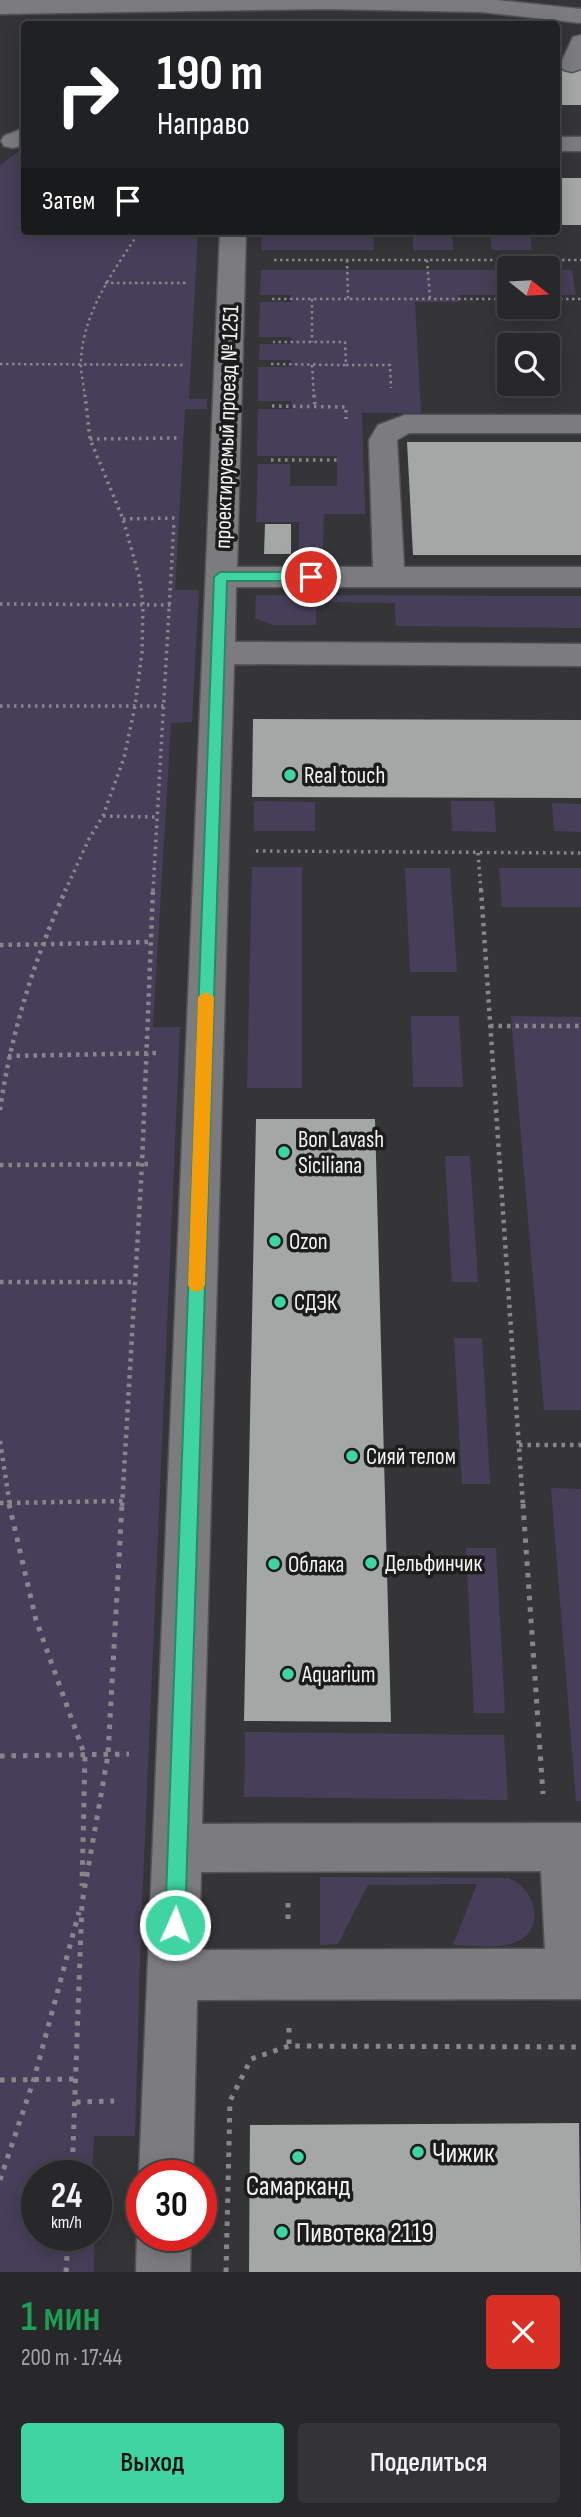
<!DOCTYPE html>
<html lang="ru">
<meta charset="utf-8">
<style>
body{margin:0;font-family:"Sofia Sans Condensed",sans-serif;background:#343335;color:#f1f3f6;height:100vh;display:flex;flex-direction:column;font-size:26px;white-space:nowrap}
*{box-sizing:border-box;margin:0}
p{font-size:23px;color:#a5a5a8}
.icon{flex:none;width:38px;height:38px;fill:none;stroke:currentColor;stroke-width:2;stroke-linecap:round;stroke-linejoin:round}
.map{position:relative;height:2272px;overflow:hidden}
.panel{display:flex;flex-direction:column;background:#282729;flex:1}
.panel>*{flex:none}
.guide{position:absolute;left:21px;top:21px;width:539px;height:214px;border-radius:7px;box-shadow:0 4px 18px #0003,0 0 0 2px #444446;background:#202124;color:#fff;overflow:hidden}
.needle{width:46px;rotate:108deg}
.tools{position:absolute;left:497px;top:256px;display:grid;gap:14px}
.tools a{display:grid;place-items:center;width:63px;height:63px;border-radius:7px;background:#282729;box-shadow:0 4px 18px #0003,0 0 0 2px #444446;font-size:35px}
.speed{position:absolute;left:21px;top:2160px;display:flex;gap:14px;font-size:35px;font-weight:700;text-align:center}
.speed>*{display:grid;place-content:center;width:91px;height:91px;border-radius:50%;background:#282729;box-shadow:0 4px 18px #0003,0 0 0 2px #444446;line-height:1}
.speed small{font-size:18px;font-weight:400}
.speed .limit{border:10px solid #d22;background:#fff;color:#111}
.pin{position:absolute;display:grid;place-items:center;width:60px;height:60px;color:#fff;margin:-30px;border:4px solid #fff;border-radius:50%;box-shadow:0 2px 7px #0007}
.me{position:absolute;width:77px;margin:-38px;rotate:2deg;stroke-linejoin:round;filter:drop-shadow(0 0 5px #0008)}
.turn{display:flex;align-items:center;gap:24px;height:147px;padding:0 21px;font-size:32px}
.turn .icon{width:91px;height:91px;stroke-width:2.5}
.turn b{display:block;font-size:49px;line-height:60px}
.then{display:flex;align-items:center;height:66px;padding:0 21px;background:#0003;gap:14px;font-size:26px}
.round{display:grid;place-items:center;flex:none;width:74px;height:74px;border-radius:7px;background:#343335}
.headline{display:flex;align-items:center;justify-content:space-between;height:119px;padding:0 21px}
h1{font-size:42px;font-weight:600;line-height:52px;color:#1e9e55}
.action{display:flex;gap:14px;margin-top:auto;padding:14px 21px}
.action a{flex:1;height:80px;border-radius:7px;background:#3fd4a2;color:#111;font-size:28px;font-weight:600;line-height:80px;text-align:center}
.action a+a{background:#343335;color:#f1f3f6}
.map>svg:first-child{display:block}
</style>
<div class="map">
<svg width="581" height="2272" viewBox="0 0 581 2272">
<rect width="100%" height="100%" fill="#353437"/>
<g fill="#473f59">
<path d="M24 148V231H198L189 399H207V409H185L175 590H199L198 606 192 722 171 723 153 1027H180L141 1928 135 2136H94L92 2175H37V2235H95L94 2272H0V165Z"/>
<path d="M262 232H373L374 250H261Z"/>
<path d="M413 232H452L453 250H413Z"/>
<path d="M490 232H530L532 250H492Z"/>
<path d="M261 270H495L497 295H459V302H415L421 413H362L365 514H324L323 555H299V522H256L258 464H290V486H337V456H257L258 409H292L291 401H258V367H292L291 360H259L260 344H292L291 337H259L260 302H292L291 295H260Z"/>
<path d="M548 270H572L576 295H548Z"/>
<path d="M256 595 581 596V628L396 626 395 603 316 602V625H272L255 618Z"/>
<path d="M254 801 315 802V831H254Z"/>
<path d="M451 801H494L496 832 452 831Z"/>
<path d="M552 803 581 804V832L554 831Z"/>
<path d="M252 867H302V1088H247Z"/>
<path d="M405 868H450L457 972H410Z"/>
<path d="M499 868H581V907H502Z"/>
<path d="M411 1016H459L463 1087H413Z"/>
<path d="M511 1016 581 1017V1410H544Z"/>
<path d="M445 1156H470L478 1282H452Z"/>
<path d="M454 1338H482L490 1484H462Z"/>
<path d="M551 1488 581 1489V1801H576Z"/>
<path d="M466 1548H496L505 1713H474Z"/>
<path d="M245 1732 504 1735 508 1800 244 1797Z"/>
<path d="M320 1877 508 1878C534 1887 547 1926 518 1941 501 1950 472 1945 453 1945L477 1884 368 1885 338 1944 320 1945Z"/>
</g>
<g fill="#a3a7a5">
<rect x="556" y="65" width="25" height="40"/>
<rect x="556" y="178" width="25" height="47"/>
<path d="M407 442H581V555H413Z"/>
<path d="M265 524H291V554H264Z"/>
<path d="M253 719 581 720V798L252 797Z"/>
<path d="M256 1119H375L391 1722 244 1721Z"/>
<path d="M579 2123 581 2272H249L250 2125Z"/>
</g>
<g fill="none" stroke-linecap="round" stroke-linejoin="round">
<defs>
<g id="minor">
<path d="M0 0H497L581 9V23L481 12 326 9 0 14Z"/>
<path d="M581 35V69L572 72 564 70 560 65 573 37Z"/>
<path d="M24 128V145L13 148 4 146 1 141 4 136Z"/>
<rect x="556" y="137" width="25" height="14"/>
<path d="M220 231H246L237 567H373L369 440 378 425 405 415H581V433H409L397 440 404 567H581V587H236L235 642 581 644V666L234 664 202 1824 581 1823V1999L197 2000 193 2175H142V2181L139 2175ZM541 1871 545 1949 199 1950 201 1872Z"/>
<path d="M142 2224V2235H191L190 2272H136L137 2235Z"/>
</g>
</defs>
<use href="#minor" stroke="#545356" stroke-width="3"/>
<g stroke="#878688" stroke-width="2.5" stroke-dasharray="2.5 3.5" stroke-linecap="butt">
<path d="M274 260H581"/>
<path d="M347 260 348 299"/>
<path d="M427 260 430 299"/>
<path d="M507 260 509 286"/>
<path d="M105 283H188"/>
<path d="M272 299H509"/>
<path d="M312 299V342"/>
<path d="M548 299H581"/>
<path d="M0 364 185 365"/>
<path d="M271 364 346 365 345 342H273"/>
<path d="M312 365 314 397"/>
<path d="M346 365H390L391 388"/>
<path d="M85 397C84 387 81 375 81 364 81 315 114 270 140 231"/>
</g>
<g stroke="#878688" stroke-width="3.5" stroke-dasharray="2.5 4.5" stroke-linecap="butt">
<path d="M314 395 315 406"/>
<path d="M272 406 346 407V419"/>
<path d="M90 439 180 438"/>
<path d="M271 460H339"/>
<path d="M123 519 175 518"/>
<path d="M0 604 171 605"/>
<path d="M0 706H167"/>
<path d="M103 816 157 817"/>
<path d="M256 851 581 853"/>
<path d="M478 853 481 891"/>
<path d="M65 891 89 839 103 816 124 758 135 706 142 652 143 604 139 576 123 519 90 439 85 395"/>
<path d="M153 891 174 522"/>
</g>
<g stroke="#878688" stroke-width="4.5" stroke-dasharray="3.5 5" stroke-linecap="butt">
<path d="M481 889 523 1506"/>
<path d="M0 945 150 942"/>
<path d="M490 1026H581"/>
<path d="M8 1056 158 1053"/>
<path d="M0 1110C11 1033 34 960 66 889"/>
<path d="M0 1165 153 1164"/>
<path d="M0 1282H135"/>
<path d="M0 1441 10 1506"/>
<path d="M519 1445H581"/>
<path d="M0 1503 123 1501"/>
<path d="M122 1506 142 1164 153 889"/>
</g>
<g stroke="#878688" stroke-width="5" stroke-dasharray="4.5 7" stroke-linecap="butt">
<path d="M9 1504 36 1620 85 1756 82 1886"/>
<path d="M523 1504 543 1794"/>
<path d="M0 1756 129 1754"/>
<path d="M288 1903V1922"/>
<path d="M289 2028V2046"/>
<path d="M0 2080 74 2079"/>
<path d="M76 2102 114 2101"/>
<path d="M72 2175 82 1903 108 1755 122 1504"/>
<path d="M0 2180 34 2079 79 1912"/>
<path d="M66 2272 68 2235"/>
<path d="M226 2272 230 2101 251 2059 289 2046 581 2047"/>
</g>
<use href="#minor" fill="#7c7b7e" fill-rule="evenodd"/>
</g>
<path fill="#3fd4a2" stroke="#298a69" stroke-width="2" d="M220 572H311L317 577 311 581H227L185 1925 182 1932 175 1935 168 1932 165 1925 214 577Z"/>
<path fill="#f59e0b" d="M206 992 214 997 205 1285 202 1290 197 1292 191 1290 188 1285 198 997Z"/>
<g fill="#3fd4a2" stroke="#1c1c1d" stroke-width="2.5">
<circle cx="290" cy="775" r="7"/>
<circle cx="284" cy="1152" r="7"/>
<circle cx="275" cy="1241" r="7"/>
<circle cx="280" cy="1302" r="7"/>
<circle cx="352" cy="1456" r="7"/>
<circle cx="371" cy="1563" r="7"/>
<circle cx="274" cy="1564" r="7"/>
<circle cx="288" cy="1674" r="7"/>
<circle cx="418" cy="2152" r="7"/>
<circle cx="298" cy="2157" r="7"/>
<circle cx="282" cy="2232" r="7"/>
</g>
<g text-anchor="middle" stroke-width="7" stroke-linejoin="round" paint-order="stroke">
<g font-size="23" fill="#f4f4f5" stroke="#1c1c1d">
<text transform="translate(226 427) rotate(-88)" y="8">проектируемый проезд № 1251</text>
</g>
<g font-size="23" fill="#f4f4f5" stroke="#1c1c1d" text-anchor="start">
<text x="304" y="783">Real touch</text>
<text x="298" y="1147">Bon Lavash<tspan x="298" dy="26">Siciliana</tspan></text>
<text x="289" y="1249">Ozon</text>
<text x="294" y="1310">СДЭК</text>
<text x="366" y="1464">Сияй телом</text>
<text x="385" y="1571">Дельфинчик</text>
<text x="288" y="1572">Облака</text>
<text x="302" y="1682">Aquarium</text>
</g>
<g font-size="28" fill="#f4f4f5" stroke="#1c1c1d" text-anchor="start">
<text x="432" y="2162">Чижик</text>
<text x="298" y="2195" text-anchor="middle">Самарканд</text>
<text x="296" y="2242">Пивотека 2119</text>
</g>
</g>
</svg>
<div class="tools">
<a><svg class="needle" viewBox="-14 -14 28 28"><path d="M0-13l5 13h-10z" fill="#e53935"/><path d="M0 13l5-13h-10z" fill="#a5a5a8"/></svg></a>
<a><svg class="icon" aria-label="search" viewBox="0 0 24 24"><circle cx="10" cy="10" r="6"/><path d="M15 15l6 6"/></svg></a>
</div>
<div class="speed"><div>24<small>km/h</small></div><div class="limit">30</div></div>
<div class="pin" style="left:311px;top:577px;background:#d93025"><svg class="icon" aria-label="arrive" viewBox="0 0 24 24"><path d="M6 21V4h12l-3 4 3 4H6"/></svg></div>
<svg class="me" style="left:175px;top:1925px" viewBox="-20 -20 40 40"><circle r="17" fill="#3fd4a2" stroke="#fff" stroke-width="3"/><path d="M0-11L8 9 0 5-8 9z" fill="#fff"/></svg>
<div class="guide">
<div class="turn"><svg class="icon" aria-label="right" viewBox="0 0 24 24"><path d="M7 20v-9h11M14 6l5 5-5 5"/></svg><div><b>190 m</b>Направо</div></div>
<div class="then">Затем<svg class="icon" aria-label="arrive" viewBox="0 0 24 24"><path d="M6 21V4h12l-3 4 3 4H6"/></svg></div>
</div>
</div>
<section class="panel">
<div class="headline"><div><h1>1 мин</h1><p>200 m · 17:44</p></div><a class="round" style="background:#d93025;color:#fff"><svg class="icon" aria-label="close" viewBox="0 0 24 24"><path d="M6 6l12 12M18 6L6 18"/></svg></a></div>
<div class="action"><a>Выход</a><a>Поделиться</a></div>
</section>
